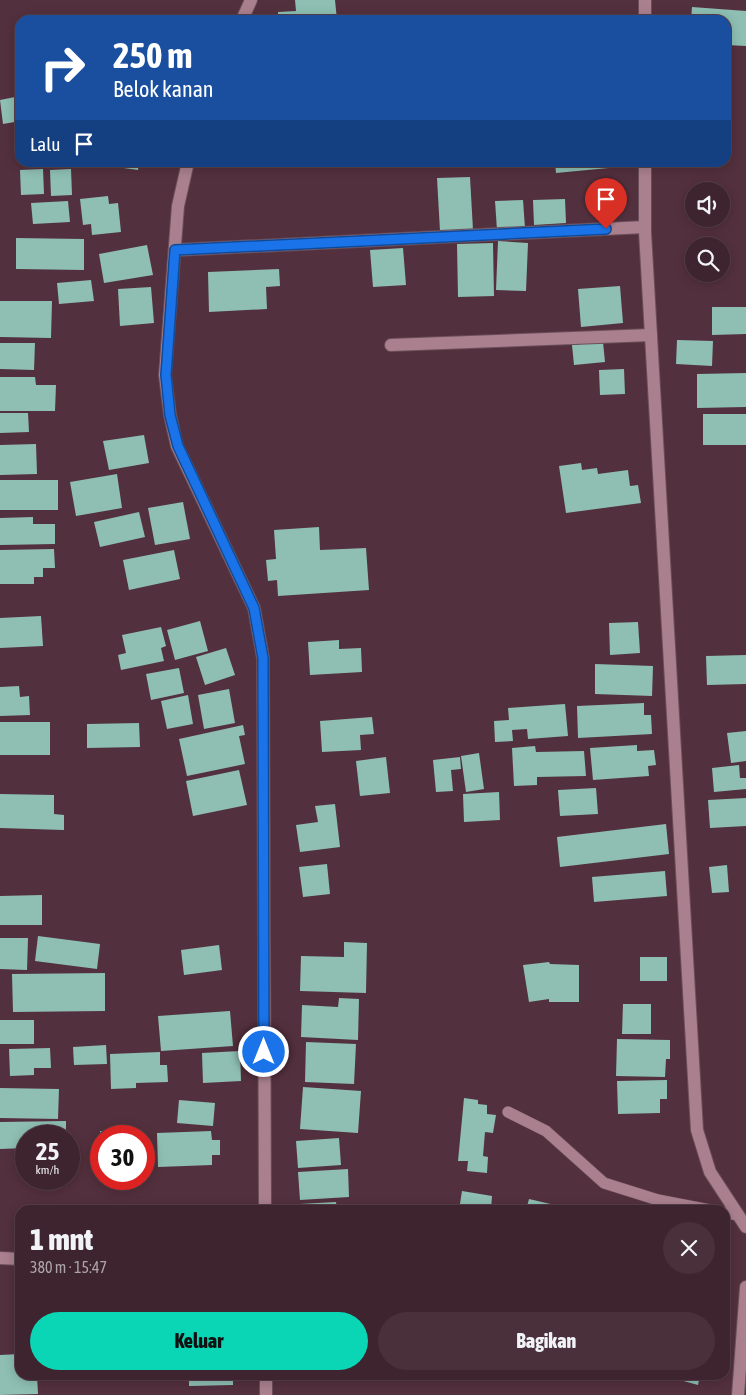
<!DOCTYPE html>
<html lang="id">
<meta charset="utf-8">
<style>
body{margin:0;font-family:"Asap Condensed",sans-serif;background:#49303a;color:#f1f3f6;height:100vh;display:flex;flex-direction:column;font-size:19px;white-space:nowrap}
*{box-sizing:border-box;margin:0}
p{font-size:16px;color:#ada4aa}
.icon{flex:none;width:28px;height:28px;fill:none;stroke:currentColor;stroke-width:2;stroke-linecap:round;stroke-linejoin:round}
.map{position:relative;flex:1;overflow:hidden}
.drawer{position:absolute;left:15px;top:1205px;width:715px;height:175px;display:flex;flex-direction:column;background:#3e242e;border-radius:15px;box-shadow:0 2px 12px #0003,0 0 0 1px #57414a}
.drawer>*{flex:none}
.hud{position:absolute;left:15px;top:15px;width:716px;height:152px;border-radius:15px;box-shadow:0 2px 12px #0003,0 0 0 1px #57414a;background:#1a4fa0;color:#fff;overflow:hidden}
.tools{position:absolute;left:685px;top:182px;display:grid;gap:10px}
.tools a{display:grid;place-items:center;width:45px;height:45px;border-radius:50%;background:#3e242e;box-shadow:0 2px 12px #0003,0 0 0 1px #57414a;font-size:25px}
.speed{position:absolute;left:15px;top:1125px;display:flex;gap:10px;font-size:25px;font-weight:700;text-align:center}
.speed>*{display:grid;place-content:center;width:65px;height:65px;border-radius:50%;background:#3e242e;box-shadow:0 2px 12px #0003,0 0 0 1px #57414a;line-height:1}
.speed small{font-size:12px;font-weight:400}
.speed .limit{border:8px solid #d22;background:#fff;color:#111}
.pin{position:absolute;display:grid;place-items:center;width:42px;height:42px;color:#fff;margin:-51px -21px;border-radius:50% 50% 50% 0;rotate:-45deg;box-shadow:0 0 5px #0007}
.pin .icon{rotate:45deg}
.me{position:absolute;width:55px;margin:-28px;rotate:0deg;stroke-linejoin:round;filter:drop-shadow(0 0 4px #0008)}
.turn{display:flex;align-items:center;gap:18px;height:105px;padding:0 15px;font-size:22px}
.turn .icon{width:65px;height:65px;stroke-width:2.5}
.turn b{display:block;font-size:35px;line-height:42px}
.then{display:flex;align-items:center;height:48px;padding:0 15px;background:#0003;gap:10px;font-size:19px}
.round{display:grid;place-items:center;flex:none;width:52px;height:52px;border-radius:26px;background:#49303a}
.summary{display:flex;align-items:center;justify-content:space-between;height:85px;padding:0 15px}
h1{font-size:30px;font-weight:800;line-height:38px}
.cta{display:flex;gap:10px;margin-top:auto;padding:10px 15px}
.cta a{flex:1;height:58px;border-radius:30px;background:#0ad5b5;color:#111;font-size:20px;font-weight:800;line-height:58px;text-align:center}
.cta a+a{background:#49303a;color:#f1f3f6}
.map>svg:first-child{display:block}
</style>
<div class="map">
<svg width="746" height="1395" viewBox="0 0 746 1395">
<rect width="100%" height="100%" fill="#53303d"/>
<g fill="#8ebfb2">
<path d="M295 0H335L337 20H278V12L296 11Z"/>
<path d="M692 7 746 11V46L726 45V20H691Z"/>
<path d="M20 96V121L3 124 0 100Z"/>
<path d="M80 162H139L138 170Z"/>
<path d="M555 162H618L619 167 556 173Z"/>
<path d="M43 169 44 194 21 195 20 170Z"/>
<path d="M71 169 72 195 51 196 50 170Z"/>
<path d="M470 177 473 230 440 231 437 178Z"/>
<path d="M108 196 109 204 118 203 121 232 92 235 91 224 83 225 80 199Z"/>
<path d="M565 199 566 223 534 225 533 200Z"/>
<path d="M523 200 525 228 497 230 495 201Z"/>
<path d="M68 201 70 222 33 224 31 203Z"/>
<path d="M16 238 84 239V270L16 269Z"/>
<path d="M498 241 528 243 526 291 496 290Z"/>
<path d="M493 243 494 296 458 297 457 244Z"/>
<path d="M147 245 153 275 104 283 99 254Z"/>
<path d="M403 248 406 285 373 287 370 250Z"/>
<path d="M279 269 280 286 266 287 267 309 209 312 208 272Z"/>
<path d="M91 280 94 301 59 304 57 283Z"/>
<path d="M620 286 623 323 581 327 578 289Z"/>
<path d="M151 287 154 323 120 326 118 289Z"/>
<path d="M0 301H52L51 338 0 337Z"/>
<path d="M712 307H746V334L712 335Z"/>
<path d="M677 340 713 341 712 366 676 364Z"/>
<path d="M603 342 605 362 574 365 572 345Z"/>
<path d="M0 343H35L34 370 0 369Z"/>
<path d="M624 369 625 394 600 395 599 370Z"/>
<path d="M746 373V407L697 408V374Z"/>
<path d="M0 377H35L36 385H56L55 411H0Z"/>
<path d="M0 413H28L29 432 0 433Z"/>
<rect x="703" y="414" width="43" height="31"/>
<path d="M144 435 149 463 109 470 103 441Z"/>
<path d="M36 444 37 474 0 475V445Z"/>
<path d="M581 463 582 470 597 468 598 474 628 470 630 486 638 485 641 503 566 513 559 466Z"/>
<path d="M117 474 122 508 76 516 70 482Z"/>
<rect x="0" y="480" width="58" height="30"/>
<path d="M183 502 190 539 155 545 148 508Z"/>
<path d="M139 512 145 537 100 547 94 522Z"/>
<path d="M33 517V524H55V544L0 545V518Z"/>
<path d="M319 527 320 550 366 548 369 590 278 596 277 580 268 581 266 560 276 559 274 530Z"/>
<path d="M54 549 55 568H43V577H34V584H0V550Z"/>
<path d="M174 550 180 579 129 590 123 560Z"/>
<path d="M41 616 43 646 0 648V618Z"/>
<path d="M200 621 208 651 175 660 167 630Z"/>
<path d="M638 622 640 653 610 655 609 623Z"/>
<path d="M161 627 166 646 161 648 164 661 121 670 118 655 126 653 122 635Z"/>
<path d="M339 640V649L361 648 362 672 310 675 308 642Z"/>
<path d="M226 648 235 675 205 685 196 657Z"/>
<path d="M746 655V684L707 685 706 656Z"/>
<path d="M595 664 653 666 652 696 595 694Z"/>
<path d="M179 668 184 693 151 700 146 674Z"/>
<path d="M19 686 20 697 29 696 30 715 0 716V687Z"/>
<path d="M229 689 235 723 204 729 198 695Z"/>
<path d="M188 695 193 724 167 729 161 701Z"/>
<path d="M644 703V715H651L652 734 578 738 577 706Z"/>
<path d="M565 704 568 736 528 739 527 729 512 730 513 741 495 742 494 721 509 720 508 708Z"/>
<path d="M372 717 374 734 360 735 361 750 322 752 320 721Z"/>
<rect x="0" y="722" width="50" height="33"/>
<path d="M139 723 140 747 87 748V724Z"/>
<path d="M243 725 245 735 239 736 245 764 187 776 179 739Z"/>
<path d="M746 731V761L731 763 727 733Z"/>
<path d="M637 745V751L654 750 656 765 648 766 649 776 593 780 590 748Z"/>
<path d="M535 746 536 752 584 751 586 776 537 777V785L514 786 512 748Z"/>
<path d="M479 753 484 789 466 792 461 756Z"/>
<path d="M386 757 390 793 360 796 356 761Z"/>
<path d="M460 757 461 769 451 770 453 791 436 792 433 760Z"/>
<path d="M739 765 740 778H746V789L714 792 712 768Z"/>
<path d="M239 770 247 805 193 816 186 781Z"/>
<path d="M596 788 598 814 560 816 558 790Z"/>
<path d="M499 792 500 820 464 822 463 794Z"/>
<path d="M0 794 54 795V814L64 815V830L0 828Z"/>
<path d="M746 798V826L710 828 708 800Z"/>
<path d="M335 804 340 847 300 852 296 825 318 822 315 806Z"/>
<path d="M666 824 669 854 560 867 557 837Z"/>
<path d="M327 864 330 894 303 897 299 867Z"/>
<path d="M727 865 729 892 712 893 709 867Z"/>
<path d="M665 871 667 896 594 902 592 877Z"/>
<path d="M42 895V925H0V896Z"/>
<path d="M38 936 100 944 97 969 35 961Z"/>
<path d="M0 938H28L27 970 0 969Z"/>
<path d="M344 942 367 943 366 993 300 991 301 956 344 957Z"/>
<path d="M219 945 222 970 184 975 181 950Z"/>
<rect x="640" y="957" width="27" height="24"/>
<path d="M549 962 550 964 579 965V1002H549V999L529 1002 523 965Z"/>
<path d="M105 973V1011L13 1012 12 974Z"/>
<path d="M339 998 359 999 358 1040 301 1037 302 1005 338 1007Z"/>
<path d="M623 1004H651V1034H622Z"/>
<path d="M230 1011 233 1046 161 1051 158 1016Z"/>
<rect x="0" y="1020" width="34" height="24"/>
<path d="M617 1039 670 1040V1059H666L665 1077 616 1076Z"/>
<path d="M306 1042 356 1044 354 1084 305 1082Z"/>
<path d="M106 1045 107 1064 74 1065 73 1047Z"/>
<path d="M50 1048 51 1068H34V1075L10 1076 9 1049Z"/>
<path d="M240 1051 241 1081 203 1083 202 1053Z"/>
<path d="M160 1052V1065H167L168 1082 136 1083V1088L111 1089 110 1054Z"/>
<path d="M667 1080V1099H660V1113L618 1114 617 1081Z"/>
<path d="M303 1087 361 1091 358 1133 300 1129Z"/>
<path d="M0 1088 59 1089 58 1119 0 1118Z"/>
<path d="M464 1098 478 1100V1104L487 1105V1114L496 1115 493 1133 485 1132 483 1156 488 1157 487 1173 467 1171 468 1161H458Z"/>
<path d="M179 1100 215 1103 213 1126 177 1123Z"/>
<path d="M66 1121V1136H26V1148L0 1149V1122Z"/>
<path d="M135 1130 136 1136H100V1131Z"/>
<path d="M211 1131 212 1140H220V1155H212V1165L158 1167 157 1133Z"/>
<path d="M339 1138 341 1165 298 1168 296 1141Z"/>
<path d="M348 1169 349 1197 300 1200 298 1172Z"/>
<path d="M462 1191 492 1196 491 1210H459Z"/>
<path d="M529 1199 572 1209 571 1210H526Z"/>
<path d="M336 1202 337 1210H301L300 1204Z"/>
<path d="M20 1354V1375H37L38 1394 0 1395V1355Z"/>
<path d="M189 1375H233V1385L189 1386Z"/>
<path d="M662 1375H700L698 1385Z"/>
</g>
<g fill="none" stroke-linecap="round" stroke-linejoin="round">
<defs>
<g id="service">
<path d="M508 1112 546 1131 604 1183 658 1200 710 1210"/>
<path d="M725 1213 738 1215"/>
</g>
<g id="minor">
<path d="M645 0V20"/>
<path d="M242 20 251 0"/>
<path d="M188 162 178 206 165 375 170 415 177 446 254 608 263 658 265 1210"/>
<path d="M645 162V232L697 1130 710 1172 746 1227"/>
<path d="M175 250 645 227"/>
<path d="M391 345 651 335"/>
<path d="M0 1258 20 1259"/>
<path d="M266 1375V1395"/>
</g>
<path id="tertiary" d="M738 1395 746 1287"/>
</defs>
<use href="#service" stroke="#6b4e59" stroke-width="12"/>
<use href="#minor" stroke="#6b4e59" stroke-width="14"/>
<use href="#tertiary" stroke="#6b4e59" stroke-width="14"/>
<use href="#service" stroke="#aa808e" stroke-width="11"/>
<use href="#minor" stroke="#aa808e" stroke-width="12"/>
<use href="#tertiary" stroke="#aa808e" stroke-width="12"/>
</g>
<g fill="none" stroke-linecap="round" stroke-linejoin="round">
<defs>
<path id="route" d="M264 1052 263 658 254 608 178 446 170 415 166 375 175 250 606 229"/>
</defs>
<use href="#route" stroke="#114b97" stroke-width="12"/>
<use href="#route" stroke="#1a73e8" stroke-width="9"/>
</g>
</svg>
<div class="tools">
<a><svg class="icon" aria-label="sound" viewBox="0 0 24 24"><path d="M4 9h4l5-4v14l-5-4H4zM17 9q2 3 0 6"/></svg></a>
<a><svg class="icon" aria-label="search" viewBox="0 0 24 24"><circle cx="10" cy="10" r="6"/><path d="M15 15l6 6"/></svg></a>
</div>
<div class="speed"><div>25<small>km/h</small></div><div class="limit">30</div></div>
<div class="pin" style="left:606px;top:229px;background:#d93025"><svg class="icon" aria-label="arrive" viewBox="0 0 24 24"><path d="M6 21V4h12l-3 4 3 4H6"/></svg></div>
<svg class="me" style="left:264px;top:1052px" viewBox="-20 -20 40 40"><circle r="17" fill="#1a73e8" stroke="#fff" stroke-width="3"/><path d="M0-11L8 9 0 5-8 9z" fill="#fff"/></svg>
<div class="hud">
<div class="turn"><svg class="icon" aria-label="right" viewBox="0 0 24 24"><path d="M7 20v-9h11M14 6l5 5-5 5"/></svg><div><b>250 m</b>Belok kanan</div></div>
<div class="then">Lalu<svg class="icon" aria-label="arrive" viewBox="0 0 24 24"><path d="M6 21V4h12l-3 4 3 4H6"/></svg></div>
</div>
<section class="drawer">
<div class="summary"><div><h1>1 mnt</h1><p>380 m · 15:47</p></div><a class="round"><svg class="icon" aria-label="close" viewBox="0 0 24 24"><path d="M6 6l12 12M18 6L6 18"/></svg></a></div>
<div class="cta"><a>Keluar</a><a>Bagikan</a></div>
</section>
</div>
